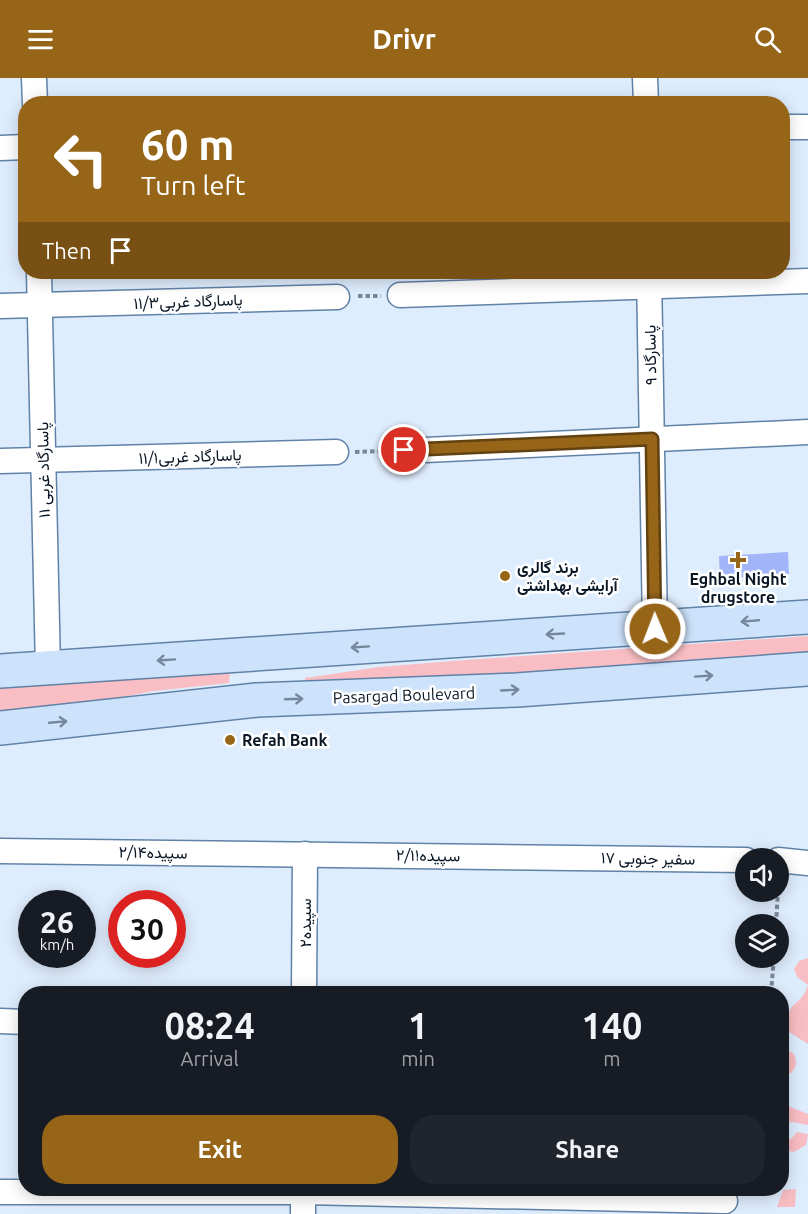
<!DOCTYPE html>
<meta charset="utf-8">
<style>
body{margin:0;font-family:Ubuntu,Vazirmatn,sans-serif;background:#20242c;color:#f1f3f6;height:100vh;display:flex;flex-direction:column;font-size:22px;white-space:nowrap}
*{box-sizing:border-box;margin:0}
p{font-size:20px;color:#9ea1a6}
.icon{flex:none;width:33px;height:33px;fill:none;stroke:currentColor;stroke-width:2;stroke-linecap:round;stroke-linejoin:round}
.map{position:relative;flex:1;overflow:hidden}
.details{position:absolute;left:18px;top:908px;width:771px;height:210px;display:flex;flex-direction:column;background:#171b24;border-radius:24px;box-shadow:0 3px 15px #0003}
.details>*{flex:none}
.top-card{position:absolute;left:18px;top:18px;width:772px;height:183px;border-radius:24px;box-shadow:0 3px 15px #0003;background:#976518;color:#fff;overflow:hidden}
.tools{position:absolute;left:735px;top:770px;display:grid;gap:12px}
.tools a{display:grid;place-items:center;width:54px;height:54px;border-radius:50%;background:#171b24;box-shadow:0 3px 15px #0003;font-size:30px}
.speed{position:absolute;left:18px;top:812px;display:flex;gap:12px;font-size:30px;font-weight:700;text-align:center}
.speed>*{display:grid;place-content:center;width:78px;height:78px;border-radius:50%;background:#171b24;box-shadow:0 3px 15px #0003;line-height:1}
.speed small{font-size:15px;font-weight:400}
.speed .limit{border:9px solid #d22;background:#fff;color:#111}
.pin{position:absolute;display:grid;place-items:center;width:51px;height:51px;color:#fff;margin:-26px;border:3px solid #fff;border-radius:50%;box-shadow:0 2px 6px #0007}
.me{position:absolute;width:66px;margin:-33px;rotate:359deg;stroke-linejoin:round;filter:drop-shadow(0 0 4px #0008)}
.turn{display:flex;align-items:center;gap:21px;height:126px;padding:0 24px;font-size:27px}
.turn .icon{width:78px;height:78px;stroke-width:2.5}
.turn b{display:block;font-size:42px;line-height:51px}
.then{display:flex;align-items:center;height:57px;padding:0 24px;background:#0003;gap:12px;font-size:22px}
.eta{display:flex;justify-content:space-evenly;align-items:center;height:102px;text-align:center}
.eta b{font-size:36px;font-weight:700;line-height:42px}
.button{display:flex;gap:12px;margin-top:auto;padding:12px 24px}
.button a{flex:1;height:69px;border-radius:24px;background:#976518;color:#fff;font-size:24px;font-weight:700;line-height:69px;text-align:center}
.button a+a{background:#20242c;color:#f1f3f6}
header{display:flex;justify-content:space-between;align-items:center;height:78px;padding:0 24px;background:#976518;color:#fff;font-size:27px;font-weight:700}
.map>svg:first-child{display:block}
</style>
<header><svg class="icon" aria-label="menu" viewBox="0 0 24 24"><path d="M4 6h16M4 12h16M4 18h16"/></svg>Drivr<svg class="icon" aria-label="search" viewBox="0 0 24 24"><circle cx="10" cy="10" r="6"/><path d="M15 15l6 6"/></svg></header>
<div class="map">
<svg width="808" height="1136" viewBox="0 0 808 1136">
<rect width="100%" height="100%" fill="#deedfe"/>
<g fill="#f9bec3">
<path d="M808 558V575L304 609 305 600 379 589 466 582Z"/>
<path d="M230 594 229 605 154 613 49 633 0 636V607Z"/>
<path d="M808 880V966L789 954C784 920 800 932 808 907L797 899 794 891 799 883Z"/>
<path d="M782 969 793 975C800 986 794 997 782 998Z"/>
<path d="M789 1003 782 1022 790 1029 808 1036V1047L792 1044 785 1046 783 1054 785 1060 791 1061 797 1054 808 1056 806 1067 794 1074 782 1072V1004Z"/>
<path d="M796 1111 795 1129H777L783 1112Z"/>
</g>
<path fill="#a3b5f9" d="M788 474 789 496 720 501 719 478Z"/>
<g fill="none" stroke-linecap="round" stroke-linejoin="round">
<defs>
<g id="street">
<path d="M34 0 35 26"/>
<path d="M645 0 646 26"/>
<path d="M783 49H808"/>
<path d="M0 70 26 69"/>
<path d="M39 194 48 591"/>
<path d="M649 194 655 551"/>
<path d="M400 217 808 203"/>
<path d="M0 228 337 219"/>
<path d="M404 373 808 354"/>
<path d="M0 383 336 374"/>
<path d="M0 773 746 782"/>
<path d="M778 782 808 785"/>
<path d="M304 915 305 776"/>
<path d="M0 943 26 944"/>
<path d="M0 1114H303L725 1123"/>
<path d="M303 1136V1110"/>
</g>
<g id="secondary">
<path d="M0 593 808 539"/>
<path d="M0 650 257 622 517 612 808 591"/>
</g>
</defs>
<use href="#street" stroke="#6182a7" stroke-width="27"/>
<use href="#secondary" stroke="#6182a7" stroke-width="36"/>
<g stroke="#798898" stroke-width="4" stroke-dasharray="4.5 3" stroke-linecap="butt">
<path d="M358 218H381"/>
<path d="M355 374 384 373"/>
<path d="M776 846 778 813"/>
<path d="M771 915 774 879"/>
</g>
<use href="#street" stroke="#fff" stroke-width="24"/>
<use href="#secondary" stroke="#cde3fb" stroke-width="33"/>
</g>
<defs><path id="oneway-shaft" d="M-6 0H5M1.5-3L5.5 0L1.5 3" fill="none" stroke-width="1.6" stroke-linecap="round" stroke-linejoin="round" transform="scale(1.5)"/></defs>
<g stroke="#75879b">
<use href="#oneway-shaft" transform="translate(750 543) rotate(175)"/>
<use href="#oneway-shaft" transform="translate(555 556) rotate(177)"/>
<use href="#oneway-shaft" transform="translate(360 569) rotate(176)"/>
<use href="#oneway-shaft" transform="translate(166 582) rotate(176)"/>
<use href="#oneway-shaft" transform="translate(704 598) rotate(-4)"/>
<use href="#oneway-shaft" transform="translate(510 612) rotate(-3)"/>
<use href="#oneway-shaft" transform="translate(294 621) rotate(-2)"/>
<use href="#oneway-shaft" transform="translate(58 644) rotate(-5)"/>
</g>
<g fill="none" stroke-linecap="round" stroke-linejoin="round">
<defs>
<path id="route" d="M404 372 652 361 655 551"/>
</defs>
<use href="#route" stroke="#624210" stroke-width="15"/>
<use href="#route" stroke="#976518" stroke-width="10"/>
</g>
<g fill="#976518" stroke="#fff" stroke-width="2">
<path d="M735 473h6v6h6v6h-6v6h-6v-6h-6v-6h6z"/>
<circle cx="505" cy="498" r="6"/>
<circle cx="230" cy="662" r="6"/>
</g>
<g text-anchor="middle" stroke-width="5" stroke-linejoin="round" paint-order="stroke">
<g font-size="16" fill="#091625" stroke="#fff">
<text transform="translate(188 223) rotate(-2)" y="6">پاسارگاد غربی۱۱/۳</text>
<text transform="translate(650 277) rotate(-91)" y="6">پاسارگاد ۹</text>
<text transform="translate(190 378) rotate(-2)" y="6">پاسارگاد غربی۱۱/۱</text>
<text transform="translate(43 392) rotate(-91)" y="6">پاسارگاد غربی ۱۱</text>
<text transform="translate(404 617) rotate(-2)" y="6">Pasargad Boulevard</text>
<text transform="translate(153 774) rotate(1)" y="6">سپیده۲/۱۴</text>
<text transform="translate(428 777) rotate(1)" y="6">سپیده۲/۱۱</text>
<text transform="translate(648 780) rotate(1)" y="6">سفیر جنوبی ۱۷</text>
<text transform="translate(305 845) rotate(-90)" y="6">سپیده۲</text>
</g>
<g font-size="16" font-weight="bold" fill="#091625" stroke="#fff" text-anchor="start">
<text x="517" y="495">برند گالری<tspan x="517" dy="18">آرایشی بهداشتی</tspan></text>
<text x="738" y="507" text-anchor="middle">Eghbal Night<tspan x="738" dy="18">drugstore</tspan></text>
<text x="242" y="668">Refah Bank</text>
</g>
</g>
</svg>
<div class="tools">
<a><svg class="icon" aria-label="sound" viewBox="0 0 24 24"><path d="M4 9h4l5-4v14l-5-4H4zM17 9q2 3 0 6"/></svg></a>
<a><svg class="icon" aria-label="layers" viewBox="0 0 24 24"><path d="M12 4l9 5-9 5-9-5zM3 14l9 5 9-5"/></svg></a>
</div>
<div class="speed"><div>26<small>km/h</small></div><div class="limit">30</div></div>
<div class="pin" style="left:404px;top:372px;background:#d93025"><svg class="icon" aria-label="arrive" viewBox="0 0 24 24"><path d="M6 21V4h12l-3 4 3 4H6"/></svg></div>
<svg class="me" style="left:655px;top:551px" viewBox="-20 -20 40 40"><circle r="17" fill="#976518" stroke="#fff" stroke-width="3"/><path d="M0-11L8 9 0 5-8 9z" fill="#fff"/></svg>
<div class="top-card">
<div class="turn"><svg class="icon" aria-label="left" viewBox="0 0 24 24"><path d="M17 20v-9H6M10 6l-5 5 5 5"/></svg><div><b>60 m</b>Turn left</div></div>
<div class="then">Then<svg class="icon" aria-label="arrive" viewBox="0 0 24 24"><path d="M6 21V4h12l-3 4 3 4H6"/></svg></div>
</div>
<section class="details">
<div class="eta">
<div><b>08:24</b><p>Arrival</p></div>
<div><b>1</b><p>min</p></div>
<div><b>140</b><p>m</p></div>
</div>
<div class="button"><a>Exit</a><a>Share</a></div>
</section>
</div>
